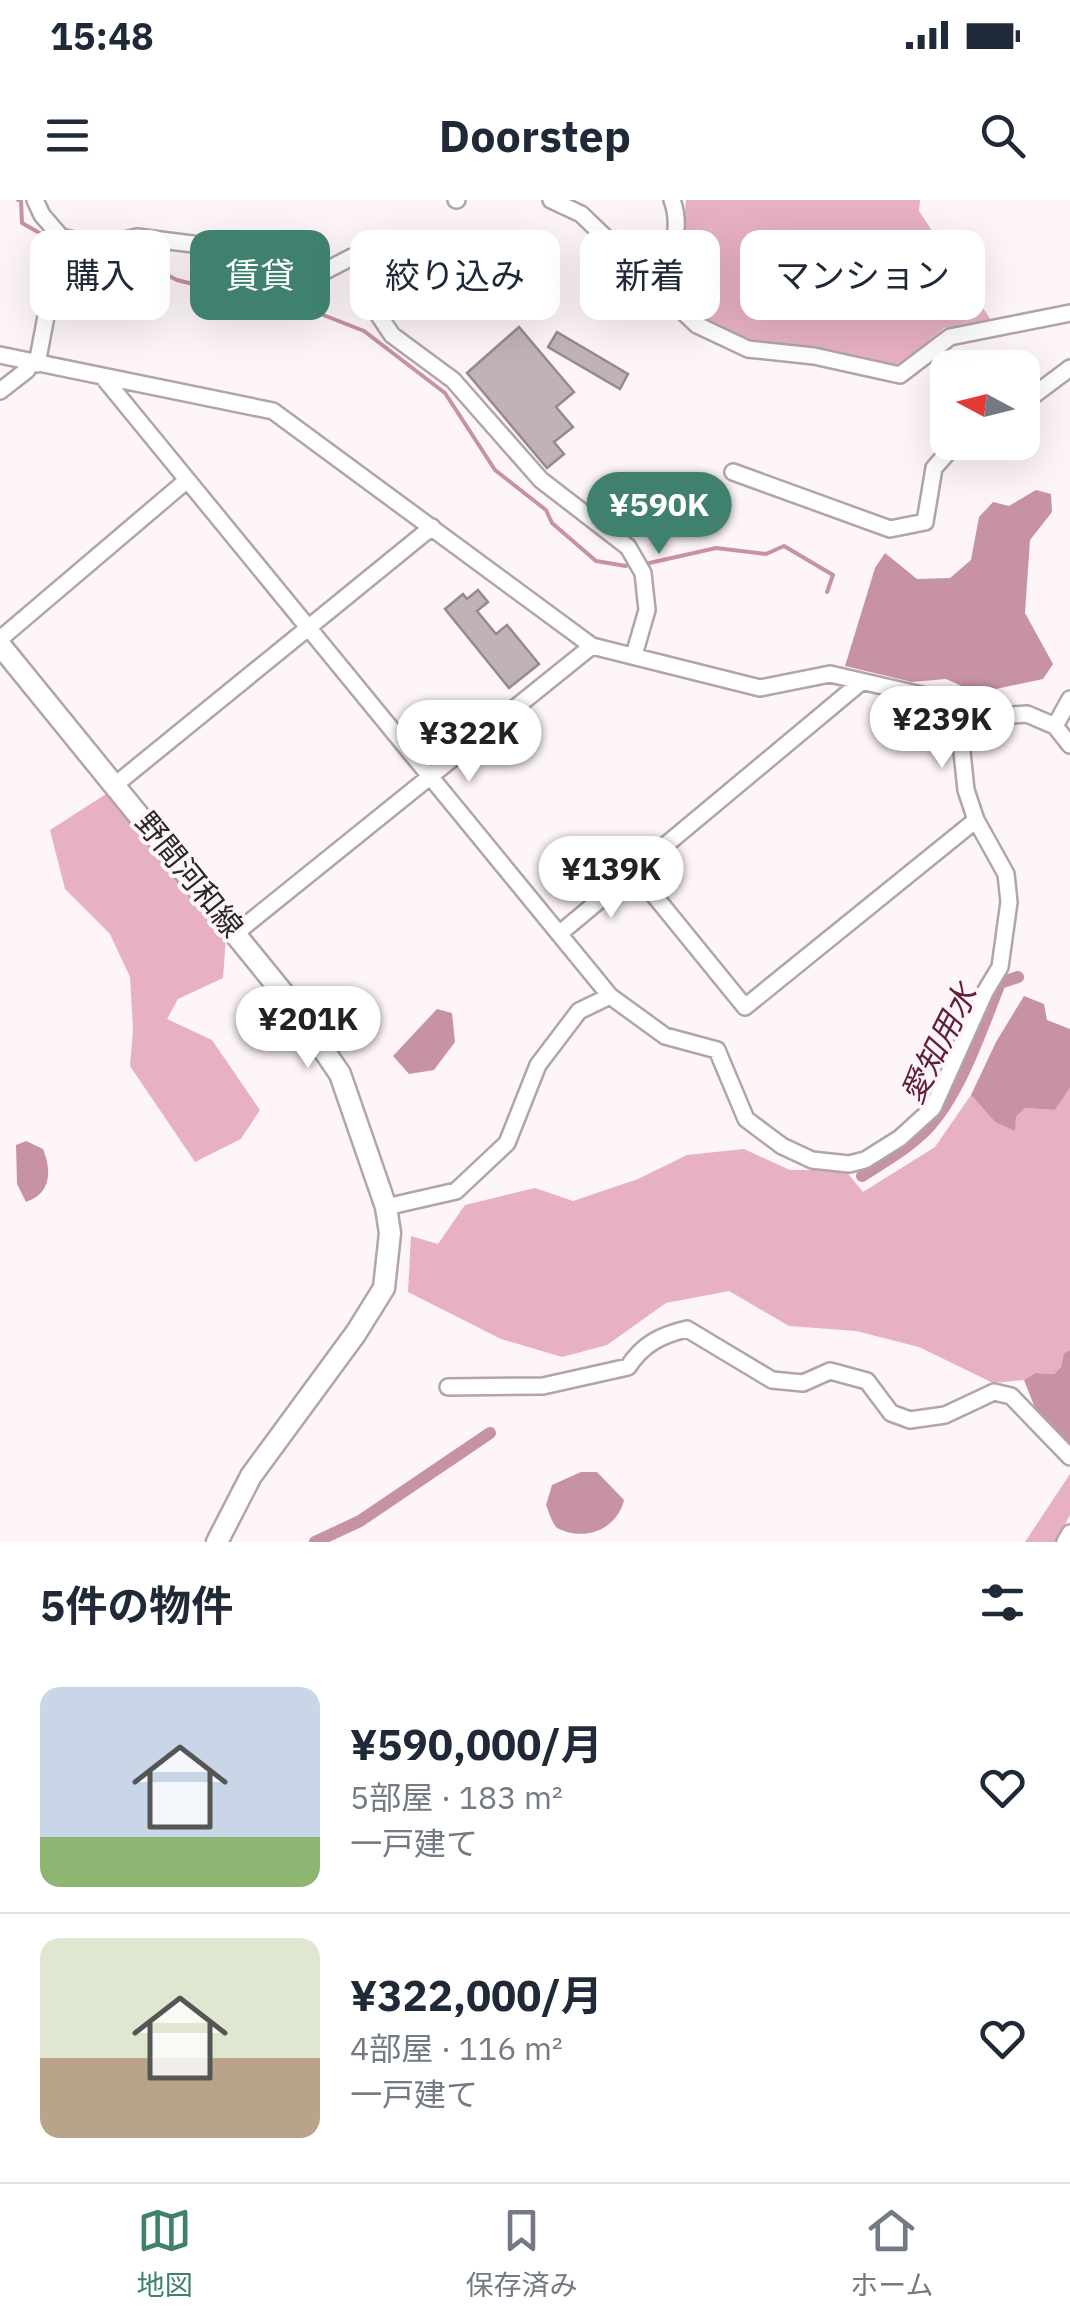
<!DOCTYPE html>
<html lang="ja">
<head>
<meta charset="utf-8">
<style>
	body { margin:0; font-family:"IBM Plex Sans","Noto Sans JP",sans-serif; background:#f2f2f3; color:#1f2937; height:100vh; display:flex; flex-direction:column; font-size:38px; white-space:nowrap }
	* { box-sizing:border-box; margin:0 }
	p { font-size:32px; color:#747a83 }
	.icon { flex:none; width:55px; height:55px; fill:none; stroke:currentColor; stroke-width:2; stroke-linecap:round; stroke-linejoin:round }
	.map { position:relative; height:1342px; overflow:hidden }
	.sheet { display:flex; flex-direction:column; background:#fff; flex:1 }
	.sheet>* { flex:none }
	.banner { position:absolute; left:30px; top:30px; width:1010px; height:90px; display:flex; gap:20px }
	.needle { width:65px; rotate:277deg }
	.controls { position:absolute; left:930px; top:150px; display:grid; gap:20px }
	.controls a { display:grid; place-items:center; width:110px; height:110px; border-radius:20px; background:#fff; box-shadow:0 10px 40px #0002; font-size:50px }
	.price { position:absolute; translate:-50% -85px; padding:0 22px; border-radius:35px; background:#fff; color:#222; font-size:32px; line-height:65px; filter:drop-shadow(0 2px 5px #0008) }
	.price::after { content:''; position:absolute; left:50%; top:60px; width:30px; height:22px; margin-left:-15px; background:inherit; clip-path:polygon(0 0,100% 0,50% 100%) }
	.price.current { background:#3f806f; color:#fff }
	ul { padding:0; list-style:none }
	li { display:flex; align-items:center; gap:30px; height:250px; padding:0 40px }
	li+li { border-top:2px solid #e0e1e3 }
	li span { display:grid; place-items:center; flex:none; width:280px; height:200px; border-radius:20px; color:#555 }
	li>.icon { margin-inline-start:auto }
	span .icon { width:120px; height:120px; fill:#fffc; stroke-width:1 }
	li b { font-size:42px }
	h2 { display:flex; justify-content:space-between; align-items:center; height:120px; padding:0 40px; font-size:42px }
	.tag { padding:0 35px; border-radius:20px; background:#fff; box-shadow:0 10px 40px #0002; font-size:35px; line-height:90px }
	.tag.current { background:#3f806f; color:#fff }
	.status { display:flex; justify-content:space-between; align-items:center; height:70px; padding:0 50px; background:#fff; direction:ltr }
	.status svg { height:28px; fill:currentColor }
	header { display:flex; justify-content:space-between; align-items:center; height:130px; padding:0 40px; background:#fff; font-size:45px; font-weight:700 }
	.tab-bar { display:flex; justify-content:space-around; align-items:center; height:140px; border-top:2px solid #e0e1e3; background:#fff; font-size:28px; color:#747a83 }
	.tab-bar a { display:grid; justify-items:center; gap:5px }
	.tab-bar .current { color:#3f806f }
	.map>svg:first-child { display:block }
</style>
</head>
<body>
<div class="status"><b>15:48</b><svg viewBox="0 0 49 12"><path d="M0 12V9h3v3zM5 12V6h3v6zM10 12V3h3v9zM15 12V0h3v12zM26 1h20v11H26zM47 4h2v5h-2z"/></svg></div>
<header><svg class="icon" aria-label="menu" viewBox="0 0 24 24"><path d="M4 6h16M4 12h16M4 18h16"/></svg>Doorstep<svg class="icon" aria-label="search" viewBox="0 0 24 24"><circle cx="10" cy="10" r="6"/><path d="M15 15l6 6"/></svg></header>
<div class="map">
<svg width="1070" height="1342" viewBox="0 0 1070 1342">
	<rect width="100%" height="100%" fill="#fef5f8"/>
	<!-- forest -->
	<path fill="#e8b0c5" d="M686,0H920L919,11L991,120L944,128L898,166L815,147L750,141L699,118L668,84L681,57Z
		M106,594L226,737L223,778L178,799L167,819L212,840L260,910L241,939L195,962L130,866L133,829L130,777L110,734L65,689L50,630Z
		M1070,888V1150L1064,1153L1061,1167L1054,1174L1035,1173L1024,1180L993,1183L919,1147L856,1131L789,1126L729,1091L666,1103L607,1145L562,1157L501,1139L408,1092L411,1036L438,1044L465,1005L535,988L573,1001L638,979L687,955L744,949L790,970H845L863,992L935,947L971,895L995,922L1014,930L1016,917L1025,908L1055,910Z
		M1070,1274V1315L1056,1342H1025Z"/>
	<!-- water -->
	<path fill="#c791a6" d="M1036,290L1051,294L1052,312L1030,340L1025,413L1053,464L1043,479L977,493L946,479L912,482L845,466L875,368L885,353L917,379L950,378L971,360L979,317L993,302L1009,306Z
		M1024,796L1044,804L1047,820L1070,829V888L1055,910L1025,908L1016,917L1015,931L995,922L971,895L996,842Z
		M437,809L452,813L455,842L434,870L409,874L393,856Z
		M26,941L43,949C52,971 51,994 26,1002L17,984L16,945Z
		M1070,1150V1245L1037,1213L1024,1180L1035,1173L1054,1174L1061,1167L1064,1153Z
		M581,1272H597L624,1300C617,1330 584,1342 557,1328C552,1323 549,1312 546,1305L552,1285Z"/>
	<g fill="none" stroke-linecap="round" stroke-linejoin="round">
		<!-- stream -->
		<path stroke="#c791a6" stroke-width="4" d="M18,0H21L22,23L50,39
			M70,54L124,53L177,80L209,88L255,73L280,81L303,107L364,131L445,193L495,270L546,310L552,323L596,361L626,366
			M645,364L716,348L766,354L784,346L833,375L827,392"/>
		<!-- canal -->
		<path stroke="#c791a6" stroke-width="12" d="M862,976C885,961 907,949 926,930C960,895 982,828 1000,783L1018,777
			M315,1342L360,1321L490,1233"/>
	</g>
	<!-- building -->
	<path fill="#c0b2b7" stroke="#978a8e" stroke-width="2.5" d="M519,127L574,192L556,207L573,227L554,242L564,254L547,268L467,173Z
		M557,132L628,174L620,189L548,147Z
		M478,390L488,402L477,411L496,434L507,425L539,464L509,488L445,409L463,394L467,399Z"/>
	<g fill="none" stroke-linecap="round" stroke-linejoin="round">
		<defs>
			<path id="minor" d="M35,0L42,15L61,37L100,46L137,37L272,54L297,72L319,74L352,57L380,66L384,85L378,114L392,135L453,180L541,280L628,347L643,373L647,410L634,455
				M456,0H457
				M551,0L581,14L697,125L748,149L814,156L900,175L950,137L1070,113
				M657,85C671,58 683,30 672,0
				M0,155L273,211L592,446L760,488L830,474L926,496L956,506L969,518
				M37,164L61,37
				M103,177L610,796L665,836L717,850L746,919L782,946L812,960L849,964L865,960L900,938L933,908L985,792L1000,767L1009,702L1006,674L976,620L966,590L962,552L969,518
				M0,191L27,170L31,162
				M1022,204L1070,168
				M733,272L890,329L925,322L934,268L957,242
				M0,439L186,281
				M969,518L1027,514L1055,526L1070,545
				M1055,526L1070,499
				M115,585L432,327
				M636,673L745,807L976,620
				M236,733L592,446
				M559,734L860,483
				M386,1007L456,991L507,943L538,865L579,811L610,796
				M448,1187L543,1186L628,1167C643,1144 661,1135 687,1129L772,1180L803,1183L830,1171L867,1181L891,1213L910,1220L945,1215L994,1192L1011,1196L1070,1257
				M1065,1342L1070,1333"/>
			<path id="major" d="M0,445L292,804L340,874L386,1007L390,1033L384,1088L356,1133L251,1276L217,1342"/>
		</defs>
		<!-- minor casing -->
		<use href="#minor" stroke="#b2a4a9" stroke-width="20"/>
		<!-- major casing -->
		<use href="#major" stroke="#b2a4a9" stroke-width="25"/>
		<!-- minor -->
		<use href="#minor" stroke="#fff" stroke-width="15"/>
		<!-- major -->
		<use href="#major" stroke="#fff" stroke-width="20"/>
	</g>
	<g text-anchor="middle" stroke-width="8" stroke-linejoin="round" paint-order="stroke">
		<!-- street labels -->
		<g font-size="30" fill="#2c2729" stroke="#fef5f8">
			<text transform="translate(189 675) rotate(51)" y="10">野間河和線</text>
		</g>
		<!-- water labels -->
		<g font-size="32" font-style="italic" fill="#62203f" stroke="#fef5f8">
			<text transform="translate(939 844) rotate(-63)" y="11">愛知用水</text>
		</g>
	</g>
</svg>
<div class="controls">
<a><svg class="needle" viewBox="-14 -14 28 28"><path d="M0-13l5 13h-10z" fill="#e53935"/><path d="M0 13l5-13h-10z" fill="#747a83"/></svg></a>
</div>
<b class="price current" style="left:659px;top:357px">¥590K</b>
<b class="price" style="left:942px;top:571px">¥239K</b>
<b class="price" style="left:469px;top:585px">¥322K</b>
<b class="price" style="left:611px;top:721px">¥139K</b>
<b class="price" style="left:308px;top:871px">¥201K</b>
<div class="banner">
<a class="tag">購入</a>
<a class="tag current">賃貸</a>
<a class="tag">絞り込み</a>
<a class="tag">新着</a>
<a class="tag">マンション</a>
</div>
</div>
<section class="sheet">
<h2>5件の物件<svg class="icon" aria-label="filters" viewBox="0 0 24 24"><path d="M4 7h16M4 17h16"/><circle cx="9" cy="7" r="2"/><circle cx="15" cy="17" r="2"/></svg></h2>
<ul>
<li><span style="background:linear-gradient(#c9d6e8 75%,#8fb573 0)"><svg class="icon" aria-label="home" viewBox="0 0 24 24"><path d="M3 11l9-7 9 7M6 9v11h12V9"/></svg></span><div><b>¥590,000/月</b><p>5部屋 · 183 m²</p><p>一戸建て</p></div><svg class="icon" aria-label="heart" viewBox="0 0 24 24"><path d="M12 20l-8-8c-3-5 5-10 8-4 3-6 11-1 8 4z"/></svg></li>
<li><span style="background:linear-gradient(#dfe7d0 60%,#b9a48a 0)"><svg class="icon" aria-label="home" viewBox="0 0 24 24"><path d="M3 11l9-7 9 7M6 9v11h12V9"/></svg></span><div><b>¥322,000/月</b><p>4部屋 · 116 m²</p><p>一戸建て</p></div><svg class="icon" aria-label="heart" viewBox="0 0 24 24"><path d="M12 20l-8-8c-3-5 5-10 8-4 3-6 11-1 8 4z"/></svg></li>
</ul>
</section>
<nav class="tab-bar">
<a class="current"><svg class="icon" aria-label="map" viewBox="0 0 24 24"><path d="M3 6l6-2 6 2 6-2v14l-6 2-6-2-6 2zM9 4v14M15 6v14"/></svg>地図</a>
<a><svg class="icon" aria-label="saved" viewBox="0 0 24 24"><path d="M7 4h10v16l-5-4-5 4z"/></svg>保存済み</a>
<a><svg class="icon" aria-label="home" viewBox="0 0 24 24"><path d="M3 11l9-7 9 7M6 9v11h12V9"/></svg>ホーム</a>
</nav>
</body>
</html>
